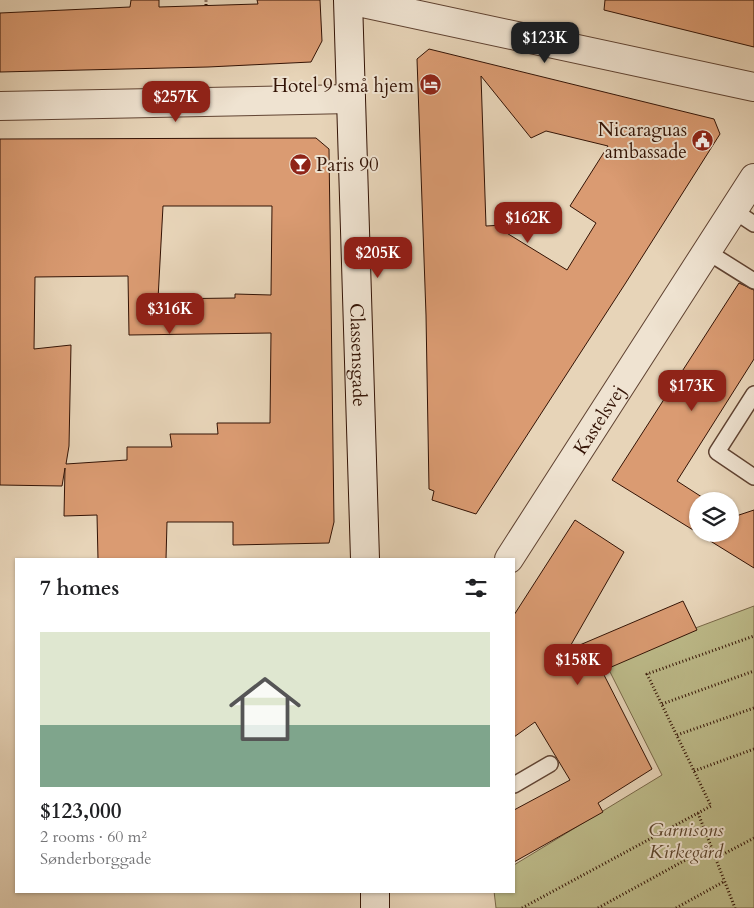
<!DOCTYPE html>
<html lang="en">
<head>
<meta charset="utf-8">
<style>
	body { margin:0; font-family:Cardo,serif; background:#f6f6f6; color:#202124; height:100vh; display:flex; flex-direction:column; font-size:19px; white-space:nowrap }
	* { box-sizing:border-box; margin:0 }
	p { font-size:16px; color:#757577 }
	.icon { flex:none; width:28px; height:28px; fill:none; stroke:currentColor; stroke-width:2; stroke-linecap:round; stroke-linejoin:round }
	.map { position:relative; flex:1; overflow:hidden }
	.panel { position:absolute; left:15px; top:558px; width:500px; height:335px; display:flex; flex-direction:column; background:#fff; border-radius:0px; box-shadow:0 1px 4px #0004 }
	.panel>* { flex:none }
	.controls { position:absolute; left:689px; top:492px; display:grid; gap:10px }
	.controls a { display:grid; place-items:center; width:50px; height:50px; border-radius:50%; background:#fff; box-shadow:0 1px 4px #0004; font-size:25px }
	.price { position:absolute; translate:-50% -42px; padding:0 11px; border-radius:10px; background:#8f2418; color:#fff; font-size:16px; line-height:32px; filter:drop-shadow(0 1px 2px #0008) }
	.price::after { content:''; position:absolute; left:50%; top:30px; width:15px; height:11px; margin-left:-8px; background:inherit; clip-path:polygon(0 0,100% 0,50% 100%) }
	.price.current { background:#222; color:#fff }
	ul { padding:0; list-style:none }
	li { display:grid; align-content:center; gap:10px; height:265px; padding:0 25px }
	li span { display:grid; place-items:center; height:155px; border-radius:0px; color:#555 }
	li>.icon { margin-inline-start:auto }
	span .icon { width:90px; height:90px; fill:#fffc; stroke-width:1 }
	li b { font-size:21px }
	h2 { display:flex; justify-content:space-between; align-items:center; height:60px; padding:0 25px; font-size:21px }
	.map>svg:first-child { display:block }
</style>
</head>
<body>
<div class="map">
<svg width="754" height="908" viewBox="0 0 754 908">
	<rect width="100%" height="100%" fill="#e7d4b8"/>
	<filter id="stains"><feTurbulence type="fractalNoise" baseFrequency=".004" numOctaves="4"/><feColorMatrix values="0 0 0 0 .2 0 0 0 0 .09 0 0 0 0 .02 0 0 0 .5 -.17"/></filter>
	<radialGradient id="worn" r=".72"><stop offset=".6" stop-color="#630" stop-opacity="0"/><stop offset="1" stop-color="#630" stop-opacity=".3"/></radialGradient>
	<!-- green -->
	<path fill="#bdbb8a" stroke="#786748" d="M754,606V908H496L494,891H514V865L662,775L605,662Z"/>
	<!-- building -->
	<path fill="#da9b72" stroke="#331305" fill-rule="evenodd" d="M131,0H159V7L258,4L257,0H320L322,41L311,62L208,67L0,72V13L130,7Z
		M605,0H754V47L604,10Z
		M429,49L714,119L720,134L625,284L476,514L432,500L434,491L429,489L426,315L417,59ZM481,76L531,138L546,131L608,146L570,206L596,223L567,270L505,232L504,225L486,226Z
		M316,138L329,149L334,522L329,543L233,545V522H167L166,559H98L97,515L64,516L65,468L62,486L0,485V139ZM163,206H272L271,295L235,294V298L158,299ZM128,276L129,335L271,333L270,423H217L218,434H170L172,447H127V460L66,464L69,446L71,345L34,349L35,277Z
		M739,283L754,290V359L677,481L708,501H698V533L612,480Z
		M754,510V568L699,534H730V515L733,517Z
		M575,520L624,552L568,650L683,601L697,630L602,671L652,769L598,803L603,812L514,862V810L570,780L535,722L514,737V615Z"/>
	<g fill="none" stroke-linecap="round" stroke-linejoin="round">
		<defs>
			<path id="lane" d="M733,210L754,224
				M706,251L754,281
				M754,394L717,452L754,477
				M514,785L550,764"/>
			<g id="street">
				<path d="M349,0L754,87"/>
				<path d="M0,106L351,99"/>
				<path id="s1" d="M509,559L754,178"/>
			</g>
			<g id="secondary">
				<path id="s2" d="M348,0L365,559"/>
				<path d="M375,891V908"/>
			</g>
		</defs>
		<!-- lane casing -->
		<use href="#lane" stroke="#604332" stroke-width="18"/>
		<!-- street casing -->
		<use href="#street" stroke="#604332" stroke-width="30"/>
		<!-- secondary casing -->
		<use href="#secondary" stroke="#331305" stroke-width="30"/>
		<!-- path -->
		<path stroke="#331305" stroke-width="3" stroke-dasharray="1 2.5" stroke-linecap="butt" d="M206,5V0
			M662,704L754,671
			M677,735L754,708
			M694,771L754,749
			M698,813L735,908
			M716,858L754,838
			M522,908L711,806L647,674L754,636
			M598,908L711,846
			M676,908L725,881"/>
		<!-- lane -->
		<use href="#lane" stroke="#efe3d1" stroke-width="15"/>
		<!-- street -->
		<use href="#street" stroke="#efe3d1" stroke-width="28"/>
		<!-- secondary -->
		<use href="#secondary" stroke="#efe3d1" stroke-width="28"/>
	</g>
	<!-- icons -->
	<defs>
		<symbol id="hotel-disc" viewBox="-11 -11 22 22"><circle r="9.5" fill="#8f2418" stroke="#efe3d1"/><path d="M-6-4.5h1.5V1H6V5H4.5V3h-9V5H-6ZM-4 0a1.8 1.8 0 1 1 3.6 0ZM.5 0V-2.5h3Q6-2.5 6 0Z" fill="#fff"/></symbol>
		<symbol id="civic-disc" viewBox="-11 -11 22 22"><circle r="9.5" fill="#8f2418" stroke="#efe3d1"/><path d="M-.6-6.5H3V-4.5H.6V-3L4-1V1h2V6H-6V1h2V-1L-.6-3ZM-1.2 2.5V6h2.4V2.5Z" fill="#fff"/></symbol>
		<symbol id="bar-disc" viewBox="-11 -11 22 22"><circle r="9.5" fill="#8f2418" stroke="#efe3d1"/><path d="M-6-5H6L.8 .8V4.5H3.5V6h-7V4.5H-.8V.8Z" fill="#fff"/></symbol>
	</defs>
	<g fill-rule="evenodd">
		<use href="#hotel-disc" x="418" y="72" width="25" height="25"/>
		<use href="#civic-disc" x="690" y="128" width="25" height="25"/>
		<use href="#bar-disc" x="288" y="152" width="25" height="25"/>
	</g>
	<g text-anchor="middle" stroke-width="4" stroke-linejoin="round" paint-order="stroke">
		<!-- poi labels -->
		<g font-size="19" fill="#331305" stroke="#efe3d1" text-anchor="end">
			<text x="414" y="92">Hotel 9 små hjem</text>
			<text x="687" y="136">Nicaraguas<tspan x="687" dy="22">ambassade</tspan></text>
			<text x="316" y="171" text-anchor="start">Paris 90</text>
		</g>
		<!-- street labels -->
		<g font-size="19" fill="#331305" stroke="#efe3d1">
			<text dy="7" stroke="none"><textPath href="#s2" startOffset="355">Classensgade</textPath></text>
			<text dy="7" stroke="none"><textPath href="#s1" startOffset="166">Kastelsvej</textPath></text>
		</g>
		<!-- park labels -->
		<g font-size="19" font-style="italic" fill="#5c452d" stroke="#efe3d1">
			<text x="686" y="836">Garnisons<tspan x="686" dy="22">Kirkegård</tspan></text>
		</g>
	</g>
	<rect width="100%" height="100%" filter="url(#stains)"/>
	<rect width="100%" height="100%" fill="url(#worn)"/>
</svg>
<div class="controls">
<a><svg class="icon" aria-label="layers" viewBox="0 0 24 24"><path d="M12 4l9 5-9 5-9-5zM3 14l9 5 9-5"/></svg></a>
</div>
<b class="price current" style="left:545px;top:64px">$123K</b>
<b class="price" style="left:176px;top:123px">$257K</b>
<b class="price" style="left:528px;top:244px">$162K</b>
<b class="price" style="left:378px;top:279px">$205K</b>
<b class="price" style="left:170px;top:335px">$316K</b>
<b class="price" style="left:692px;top:412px">$173K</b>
<b class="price" style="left:578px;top:686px">$158K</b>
<section class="panel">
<h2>7 homes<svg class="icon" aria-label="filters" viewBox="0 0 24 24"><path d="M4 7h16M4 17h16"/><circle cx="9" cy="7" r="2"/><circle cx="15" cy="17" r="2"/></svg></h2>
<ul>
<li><span style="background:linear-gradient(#dfe7d0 60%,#7fa58c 0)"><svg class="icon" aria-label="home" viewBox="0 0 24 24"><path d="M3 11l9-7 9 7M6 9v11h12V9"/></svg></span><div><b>$123,000</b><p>2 rooms · 60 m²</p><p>Sønderborggade</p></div></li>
</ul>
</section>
</div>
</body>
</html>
